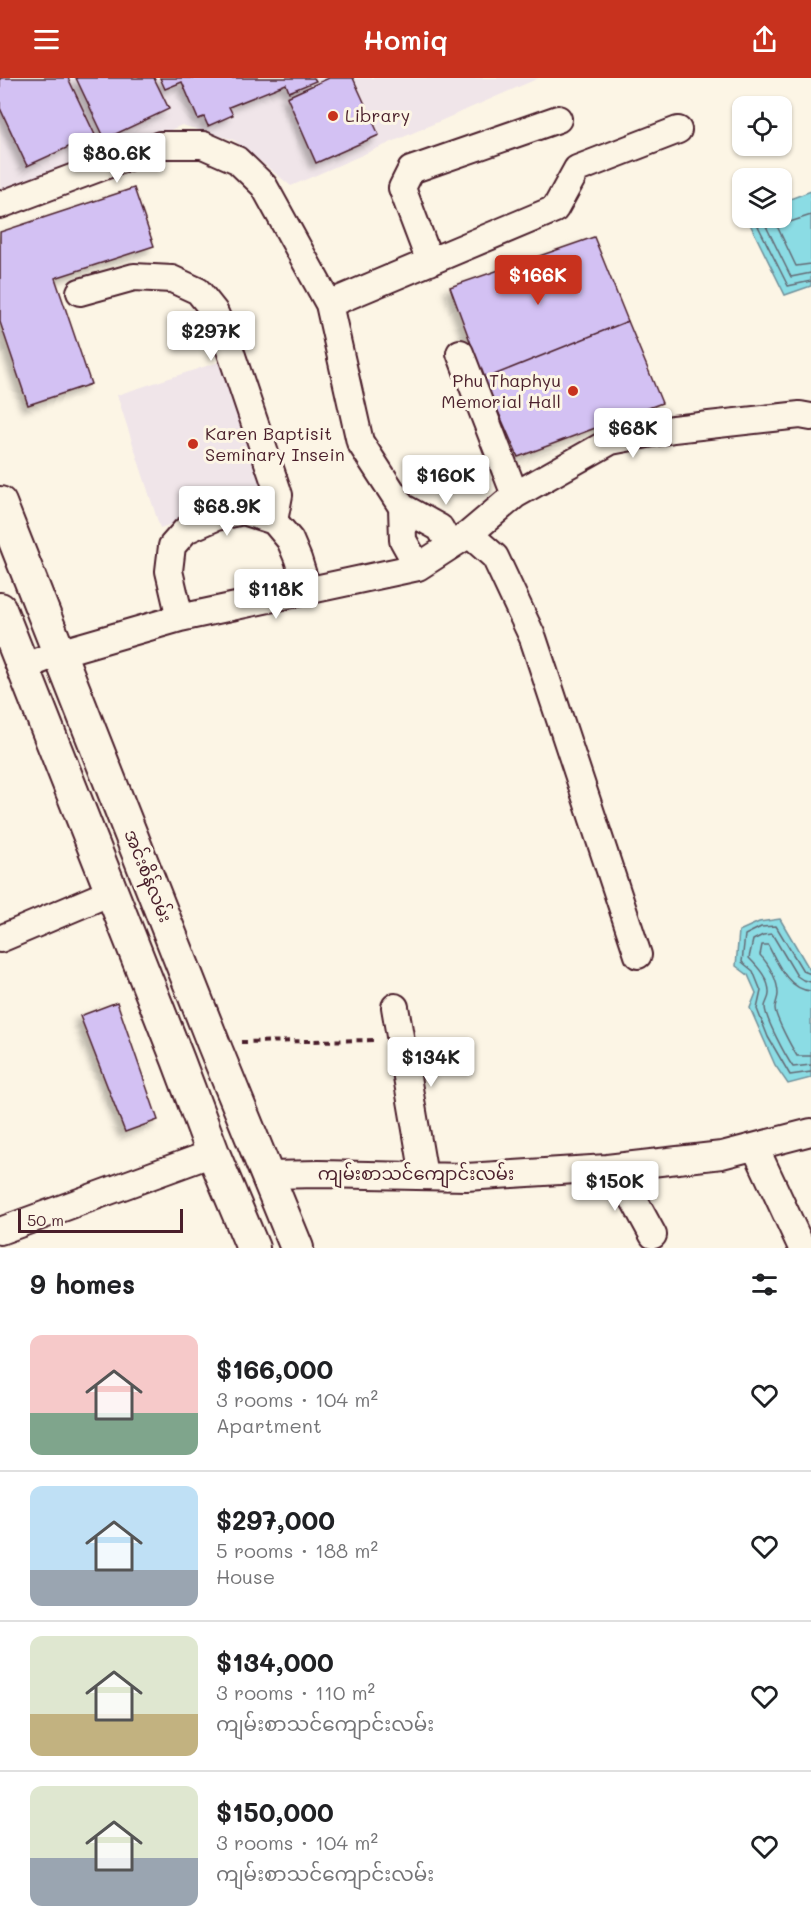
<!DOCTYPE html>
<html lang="en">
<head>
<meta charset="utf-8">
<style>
	body { margin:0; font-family:Mali,"Noto Sans Myanmar",sans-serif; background:#f2f2f2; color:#202124; height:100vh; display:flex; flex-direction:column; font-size:22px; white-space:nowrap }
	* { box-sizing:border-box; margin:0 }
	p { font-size:20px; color:#757577 }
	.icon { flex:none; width:33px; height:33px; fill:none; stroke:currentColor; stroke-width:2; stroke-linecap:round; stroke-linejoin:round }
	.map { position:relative; height:1170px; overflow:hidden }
	.side { display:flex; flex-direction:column; background:#fff; flex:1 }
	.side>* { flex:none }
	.buttons { position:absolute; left:732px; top:18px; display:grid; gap:12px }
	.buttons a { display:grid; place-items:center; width:60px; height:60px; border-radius:12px; background:#fff; box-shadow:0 2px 4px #0004; font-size:30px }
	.scale { position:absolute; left:18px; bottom:15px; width:165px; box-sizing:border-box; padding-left:6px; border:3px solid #4a1f2b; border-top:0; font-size:16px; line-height:21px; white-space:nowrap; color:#4a1f2b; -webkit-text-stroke:4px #fcf5e5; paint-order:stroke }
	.price { position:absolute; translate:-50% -51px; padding:0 14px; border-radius:6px; background:#fff; color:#222; font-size:20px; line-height:39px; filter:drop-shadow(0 2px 3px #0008) }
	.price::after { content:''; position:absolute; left:50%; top:36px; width:18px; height:14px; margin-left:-9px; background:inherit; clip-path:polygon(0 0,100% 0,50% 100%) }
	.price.selected { background:#c8321e; color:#fff }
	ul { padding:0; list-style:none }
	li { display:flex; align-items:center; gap:18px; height:150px; padding:0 30px }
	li+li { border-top:2px solid #e0e0e0 }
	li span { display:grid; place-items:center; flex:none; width:168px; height:120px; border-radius:12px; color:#555 }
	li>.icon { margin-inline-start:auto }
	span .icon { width:72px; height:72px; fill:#fffc; stroke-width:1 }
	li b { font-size:26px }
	h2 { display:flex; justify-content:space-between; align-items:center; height:72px; padding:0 30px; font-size:26px }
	header { display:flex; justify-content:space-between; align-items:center; height:78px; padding:0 30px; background:#c8321e; color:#fff; font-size:27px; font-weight:600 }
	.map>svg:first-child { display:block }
</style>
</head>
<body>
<header><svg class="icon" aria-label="menu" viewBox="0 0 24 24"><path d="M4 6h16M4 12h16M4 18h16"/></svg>Homiq<svg class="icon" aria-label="share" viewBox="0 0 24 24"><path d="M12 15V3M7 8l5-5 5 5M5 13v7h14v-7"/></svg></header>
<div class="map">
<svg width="811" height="1170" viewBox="0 0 811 1170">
	<defs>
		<filter id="shadow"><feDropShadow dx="-5.5" dy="5.5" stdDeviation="3" flood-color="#0004"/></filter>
	</defs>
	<rect width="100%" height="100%" fill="#fcf5e5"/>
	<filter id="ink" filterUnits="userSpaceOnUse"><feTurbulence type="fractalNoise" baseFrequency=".0167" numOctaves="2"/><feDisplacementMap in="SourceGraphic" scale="12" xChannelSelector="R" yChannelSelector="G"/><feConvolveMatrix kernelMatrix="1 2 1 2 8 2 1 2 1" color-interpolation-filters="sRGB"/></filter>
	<g filter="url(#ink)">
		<!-- built -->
		<path fill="#f0e5e9" d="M0,0H539L291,108L234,62L182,47L0,125Z
			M225,282L272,414L160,450L117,317Z"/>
		<!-- water -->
		<path fill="#8bdce4" stroke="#71909a" stroke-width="1.5" d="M811,113V208L785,217L747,140H782V124Z
			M780,841L811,894V1000L788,1006L775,987L750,930L756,915L748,897L736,888L739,853L759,844Z"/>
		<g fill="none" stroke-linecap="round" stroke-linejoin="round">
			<!-- shore -->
			<path stroke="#646b75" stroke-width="1.5" d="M811,137L790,144L779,146L777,148L796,188L811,186
				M754,140L788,208L811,203
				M762,140L791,199L811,195
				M811,896L803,893L776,848L761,849L745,857L742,884L753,893L761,913L757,931L768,959L790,997L811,994
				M811,904L803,902L797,898L772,856L763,857L753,862L749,880C758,889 770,902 769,916C769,921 765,925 765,929C765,940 786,979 793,989L811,987
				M811,913C788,912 777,884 768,867H762L760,877C769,886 778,903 778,916C778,921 775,926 775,930C775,939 792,970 797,978H811"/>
		</g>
		<!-- building -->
		<path fill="#d3c1f3" stroke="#4a1f2b" stroke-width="1.5" filter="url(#shadow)" d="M0,0H68L95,57L27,88L0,30Z
			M76,0H154L169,31L105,61Z
			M160,0H314L316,3L289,14L286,6L229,29L233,37L208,48L204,39L198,41L182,4L165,11Z
			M329,0H353L379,57L316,85L287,19Z
			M134,110L154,168L55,200L91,306L28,327L0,244V154Z
			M594,159L628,243L484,301L450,209Z
			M628,243L662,325L518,379L484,301Z
			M117,924L158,1042L125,1054L80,938Z"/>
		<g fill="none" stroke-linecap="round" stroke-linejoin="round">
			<defs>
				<path id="minor" d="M0,127L160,67H203L237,82L264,108L329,226L360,364L402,429L440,450L450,468
					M430,184L402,110L411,92L558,41
					M80,214L134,199L172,201L198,213L214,233L226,260L279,417L274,443
					M329,226L555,131L577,91L678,52
					M460,275L515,417
					M402,429L403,462L418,489
					M469,456L495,479L533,560L638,877
					M180,540L169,493L172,468L186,452L216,439L243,433L274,443L290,462L298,481L308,513
					M23,589L59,575L180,540L418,489L469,456L515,417L611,363L673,351L800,337L811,339
					M0,861L111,814
					M395,929L424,1098
					M755,1069L802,1170
					M616,1089L653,1157
					M268,1097L319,1096L466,1099L607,1090L722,1077L811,1054
					M0,1153L213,1075"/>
				<path id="major" d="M0,425L214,967L297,1170
					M0,531L178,982L213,1075L253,1170"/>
			</defs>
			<!-- minor casing -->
			<use href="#minor" stroke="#4a1f2b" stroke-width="30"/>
			<!-- major casing -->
			<use href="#major" stroke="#4a1f2b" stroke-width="36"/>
			<!-- path -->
			<path stroke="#4a1f2b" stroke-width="4" stroke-dasharray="6 4.5" stroke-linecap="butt" d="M241,964L377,962"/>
			<!-- minor -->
			<use href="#minor" stroke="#fcf5e5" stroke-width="26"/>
			<!-- major -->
			<use href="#major" stroke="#fcf5e5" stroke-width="32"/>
		</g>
	</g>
	<!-- markers -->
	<g fill="#c8321e" stroke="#fcf5e5" stroke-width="2">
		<circle cx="333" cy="38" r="6"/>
		<circle cx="573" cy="313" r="6"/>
		<circle cx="193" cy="366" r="6"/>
	</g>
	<g text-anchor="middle" stroke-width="6" stroke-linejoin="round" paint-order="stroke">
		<!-- poi labels -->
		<g font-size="18" fill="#4a1f2b" stroke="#fcf5e5" text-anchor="start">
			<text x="345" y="44">Library</text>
			<text x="561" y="309" text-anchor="end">Phu Thaphyu<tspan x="561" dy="21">Memorial Hall</tspan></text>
			<text x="205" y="362">Karen Baptisit<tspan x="205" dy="21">Seminary Insein</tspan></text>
		</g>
		<!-- street labels -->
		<g font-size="18" fill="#4a1f2b" stroke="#fcf5e5">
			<text transform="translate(148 798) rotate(68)" y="6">အင်းစိန်လမ်း</text>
			<text x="416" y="1102">ကျမ်းစာသင်ကျောင်းလမ်း</text>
		</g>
	</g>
</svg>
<div class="buttons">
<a><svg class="icon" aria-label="locate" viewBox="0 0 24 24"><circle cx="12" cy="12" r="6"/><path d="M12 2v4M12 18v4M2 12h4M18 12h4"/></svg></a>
<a><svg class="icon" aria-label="layers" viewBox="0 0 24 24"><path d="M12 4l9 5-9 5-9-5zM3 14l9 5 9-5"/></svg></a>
</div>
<div class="scale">50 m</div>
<b class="price" style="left:117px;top:106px">$80.6K</b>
<b class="price selected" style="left:538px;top:228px">$166K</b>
<b class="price" style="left:211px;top:284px">$297K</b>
<b class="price" style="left:633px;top:381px">$68K</b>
<b class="price" style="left:446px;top:428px">$160K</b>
<b class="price" style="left:227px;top:459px">$68.9K</b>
<b class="price" style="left:276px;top:542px">$118K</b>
<b class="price" style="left:431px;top:1010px">$134K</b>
<b class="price" style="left:615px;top:1134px">$150K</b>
</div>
<section class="side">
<h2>9 homes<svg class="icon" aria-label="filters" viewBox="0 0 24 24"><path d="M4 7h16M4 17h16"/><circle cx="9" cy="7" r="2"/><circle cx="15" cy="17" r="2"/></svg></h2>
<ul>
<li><span style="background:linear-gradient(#f6c9c9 65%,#7fa58c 0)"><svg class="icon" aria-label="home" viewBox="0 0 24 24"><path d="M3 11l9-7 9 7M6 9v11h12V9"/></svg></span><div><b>$166,000</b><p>3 rooms · 104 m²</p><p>Apartment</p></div><svg class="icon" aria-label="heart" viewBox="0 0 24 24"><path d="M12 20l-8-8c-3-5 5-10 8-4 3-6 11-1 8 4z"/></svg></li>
<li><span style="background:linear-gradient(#bfe0f5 70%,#9aa5b1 0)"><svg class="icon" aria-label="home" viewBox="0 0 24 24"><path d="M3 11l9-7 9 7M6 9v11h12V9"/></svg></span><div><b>$297,000</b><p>5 rooms · 188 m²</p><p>House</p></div><svg class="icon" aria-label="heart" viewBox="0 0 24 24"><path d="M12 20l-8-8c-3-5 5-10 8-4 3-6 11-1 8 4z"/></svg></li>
<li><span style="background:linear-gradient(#dfe7d0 65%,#c2b280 0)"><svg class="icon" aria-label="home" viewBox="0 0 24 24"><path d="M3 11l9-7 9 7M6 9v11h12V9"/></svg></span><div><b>$134,000</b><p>3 rooms · 110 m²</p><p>ကျမ်းစာသင်ကျောင်းလမ်း</p></div><svg class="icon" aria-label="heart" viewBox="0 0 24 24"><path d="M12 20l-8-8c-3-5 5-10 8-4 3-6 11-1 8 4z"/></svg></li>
<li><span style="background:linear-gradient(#dfe7d0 60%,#9aa5b1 0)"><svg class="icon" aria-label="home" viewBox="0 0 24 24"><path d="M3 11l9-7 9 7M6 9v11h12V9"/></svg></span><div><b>$150,000</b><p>3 rooms · 104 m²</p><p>ကျမ်းစာသင်ကျောင်းလမ်း</p></div><svg class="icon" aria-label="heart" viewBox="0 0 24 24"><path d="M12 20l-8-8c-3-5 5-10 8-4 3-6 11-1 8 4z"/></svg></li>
</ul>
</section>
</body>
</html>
